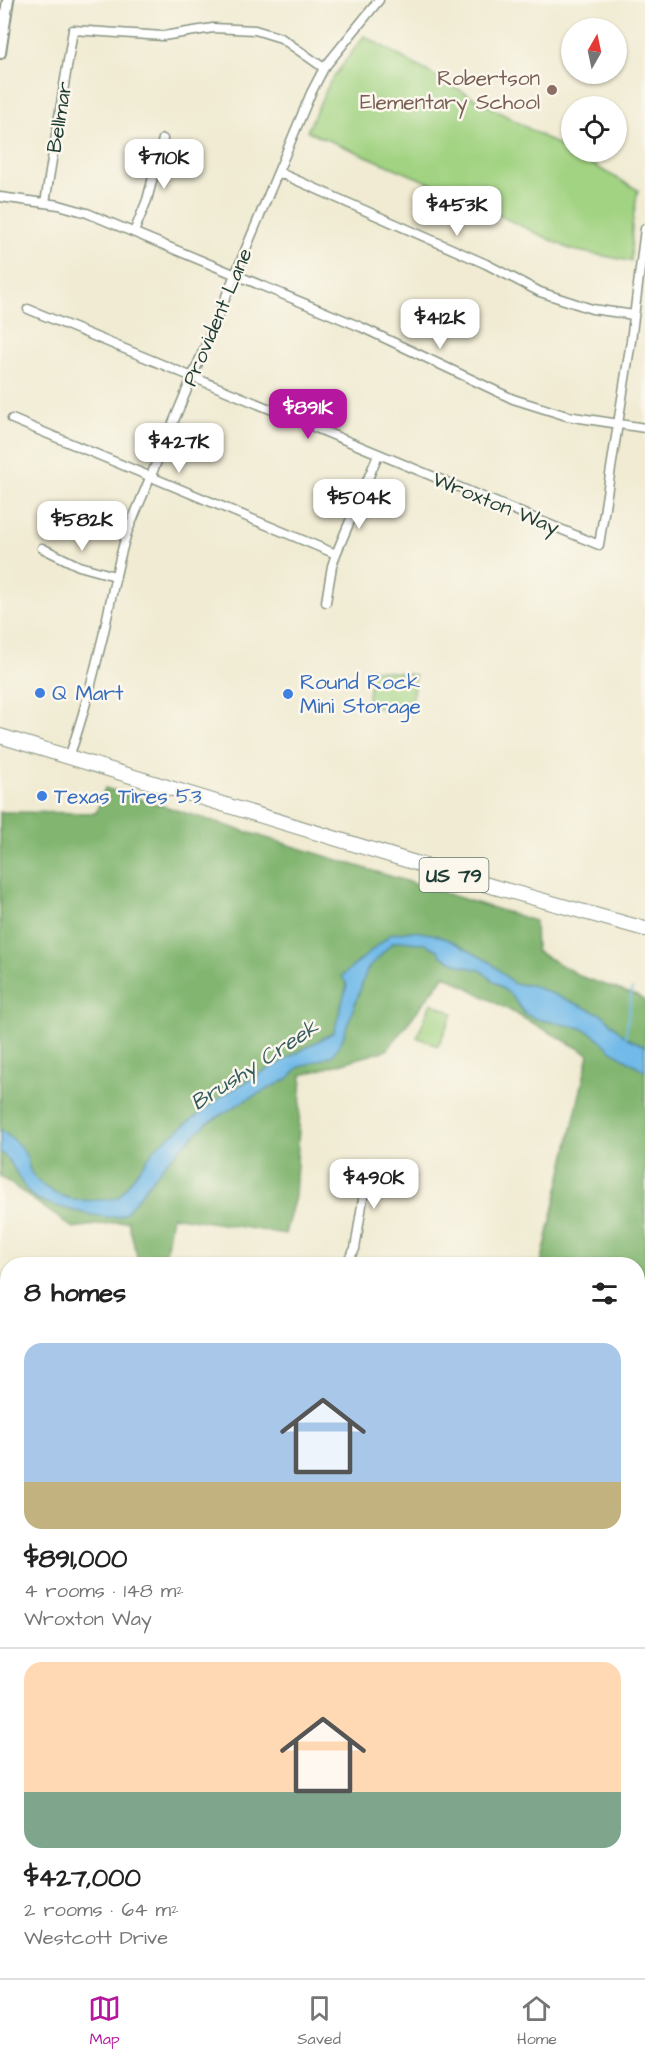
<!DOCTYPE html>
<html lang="en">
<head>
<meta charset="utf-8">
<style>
	body { margin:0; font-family:"Architects Daughter",sans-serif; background:#f2f2f2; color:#222; height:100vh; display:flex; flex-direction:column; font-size:22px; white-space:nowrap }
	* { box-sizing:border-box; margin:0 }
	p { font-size:20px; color:#767676 }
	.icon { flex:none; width:33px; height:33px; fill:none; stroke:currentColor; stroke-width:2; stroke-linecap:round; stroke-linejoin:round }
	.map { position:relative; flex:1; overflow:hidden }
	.drawer { position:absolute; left:0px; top:1257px; width:645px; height:722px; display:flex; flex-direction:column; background:#fff; border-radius:24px 24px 0 0; box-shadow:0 2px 4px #0004 }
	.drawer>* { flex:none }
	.needle { width:39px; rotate:9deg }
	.tools { position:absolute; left:561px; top:18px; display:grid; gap:12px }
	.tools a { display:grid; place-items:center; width:66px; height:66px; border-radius:50%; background:#fff; box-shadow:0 2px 4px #0004; font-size:30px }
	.price { position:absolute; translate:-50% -51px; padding:0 14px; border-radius:12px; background:#fff; color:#222; font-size:20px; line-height:39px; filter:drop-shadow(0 2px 3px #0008) }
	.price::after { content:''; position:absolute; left:50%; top:36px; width:18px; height:14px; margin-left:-9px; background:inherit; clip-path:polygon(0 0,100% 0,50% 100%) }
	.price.selected { background:#b5179e; color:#fff }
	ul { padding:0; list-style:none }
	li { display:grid; align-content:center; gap:12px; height:318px; padding:0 24px }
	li+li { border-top:2px solid #e0e0e0 }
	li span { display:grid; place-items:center; height:186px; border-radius:18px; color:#555 }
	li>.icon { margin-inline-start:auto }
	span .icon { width:108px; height:108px; fill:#fffc; stroke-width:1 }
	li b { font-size:26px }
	h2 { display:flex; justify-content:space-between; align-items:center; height:72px; padding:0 24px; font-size:26px }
	.menu { display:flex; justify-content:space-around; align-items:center; height:84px; border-top:2px solid #e0e0e0; background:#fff; font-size:16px; color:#767676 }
	.menu a { display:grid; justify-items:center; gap:3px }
	.menu .selected { color:#b5179e }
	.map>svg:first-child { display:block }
</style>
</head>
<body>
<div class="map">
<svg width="645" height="1978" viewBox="0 0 645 1978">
	<rect width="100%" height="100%" fill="#fbf7ec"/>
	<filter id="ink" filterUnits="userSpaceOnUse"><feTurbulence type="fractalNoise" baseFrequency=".0167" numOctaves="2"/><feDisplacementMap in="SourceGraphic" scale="12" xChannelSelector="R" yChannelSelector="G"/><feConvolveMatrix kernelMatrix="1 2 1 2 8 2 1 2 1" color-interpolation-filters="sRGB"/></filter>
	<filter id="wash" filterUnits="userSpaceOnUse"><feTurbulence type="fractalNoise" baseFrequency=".008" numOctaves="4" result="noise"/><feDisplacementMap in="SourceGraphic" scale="24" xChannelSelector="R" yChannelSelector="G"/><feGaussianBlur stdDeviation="1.35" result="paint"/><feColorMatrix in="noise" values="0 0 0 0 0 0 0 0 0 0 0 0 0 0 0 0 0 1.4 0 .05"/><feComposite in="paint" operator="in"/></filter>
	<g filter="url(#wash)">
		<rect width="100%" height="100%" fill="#f0ebd2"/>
		<!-- green -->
		<path fill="#a2d382" stroke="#60885b" stroke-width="1.5" d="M364,36L638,190L632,225L631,261L572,250L437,186L307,131L330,82Z
			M371,669L415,675L411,714L367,706Z
			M431,1003L453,1013L438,1046L417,1037Z
			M7,1745V1857L0,1860V1746Z
			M267,1971H330L324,1978H266Z"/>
		<!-- forest -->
		<path fill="#81b570" stroke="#507952" stroke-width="1.5" d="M105,788L535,921L536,951L582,977L637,996L645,1001V1292L638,1291V1264H541L589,1054L445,975L387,1050L302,1075L295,1196L285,1234L172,1216L164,1264H139L128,1221L73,1228L0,1176V812L96,813Z
			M645,1788V1859L638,1865V1796Z
			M7,1857L8,1971H154L123,1978H0V1860Z
			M357,1971H498L493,1978H349Z"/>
		<!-- water -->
		<path fill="#71bae9" stroke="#487c8e" stroke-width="1.5" d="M413,931L432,934L449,940L490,962L514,984L531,985L603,1015L625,1037L645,1046V1071L612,1051L596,1036L582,1028L537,1019L525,1014L511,995L480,970L462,966L441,956L438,950L425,944L401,941L392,943L367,970L342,1040L333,1055L298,1068L288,1079L244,1101L206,1124L165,1163L125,1214C122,1215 120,1217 116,1217C102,1219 39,1204 30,1194C18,1182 15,1162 0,1152V1129C7,1136 20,1143 24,1152C28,1158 28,1168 32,1174C55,1203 85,1203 118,1198L156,1147L228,1092L334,1032L347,985L342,976L391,934Z
			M154,1971H195L194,1974L185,1978H123Z"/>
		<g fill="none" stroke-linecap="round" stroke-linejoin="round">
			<!-- stream -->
			<path stroke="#71bae9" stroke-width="2" d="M625,1040L632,989"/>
		</g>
	</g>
	<g filter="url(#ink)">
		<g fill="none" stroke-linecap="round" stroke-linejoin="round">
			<defs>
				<path id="minor" d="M278,172L486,264L540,292L592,309L634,315
					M0,197L59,205L87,213L361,327L513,399L567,416L645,428
					M45,203L73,30L163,36L213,28L255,30L281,38L324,68
					M134,232L147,200L163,139
					M28,309L599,545L631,341L645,229
					M12,419L336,554
					M42,548L79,566L115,576
					M326,602L332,566L336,554L378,455
					M69,757C83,718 93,677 103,636C111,602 116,567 127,533L311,93L324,68L379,0
					M345,1264L355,1249L368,1167
					M638,1378L645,1372
					M0,1535L8,1534
					M638,1881L645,1876
					M638,1931L645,1943
					M638,1954L645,1967
					M509,1978L515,1971"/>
				<path id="secondary" d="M0,53L8,0"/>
				<path id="trunk" d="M0,736L491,886L645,929"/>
			</defs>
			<!-- minor casing -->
			<use href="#minor" stroke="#889483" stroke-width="11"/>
			<!-- secondary casing -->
			<use href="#secondary" stroke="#889483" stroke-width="14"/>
			<!-- trunk casing -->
			<use href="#trunk" stroke="#889483" stroke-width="16"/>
			<!-- minor -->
			<use href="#minor" stroke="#fff" stroke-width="8"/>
			<!-- secondary -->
			<use href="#secondary" stroke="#fff" stroke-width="10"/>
			<!-- trunk -->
			<use href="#trunk" stroke="#fff" stroke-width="14"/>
			<defs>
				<path id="rail" d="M638,1621L645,1620
					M0,1722L8,1721"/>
			</defs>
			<!-- rail casing -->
			<use href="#rail" stroke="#1f3d34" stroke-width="4.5"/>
			<!-- rail -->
			<use href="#rail" stroke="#fbf7ec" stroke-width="2" stroke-dasharray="7" stroke-linecap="butt"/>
		</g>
	</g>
	<!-- markers -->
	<circle fill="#8d6e63" stroke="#fbf7ec" stroke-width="2" cx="552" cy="90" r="6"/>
	<g fill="#3f7fe0" stroke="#fbf7ec" stroke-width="2">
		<circle cx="40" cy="693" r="6"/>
		<circle cx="288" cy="694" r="6"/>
		<circle cx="42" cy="796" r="6"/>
	</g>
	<g text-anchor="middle" stroke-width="5" stroke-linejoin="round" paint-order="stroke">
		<!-- shield labels -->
		<rect fill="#fbf7ec" stroke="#61756b" stroke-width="1.5" x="419.5" y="858" width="69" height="34" rx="4.5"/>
		<g font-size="20" font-weight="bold" fill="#1f3d34">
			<text x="454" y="882">US 79</text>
		</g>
		<!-- education labels -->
		<g font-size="21" fill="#785e54" stroke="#fbf7ec" text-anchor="end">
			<text x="540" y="85">Robertson<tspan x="540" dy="24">Elementary School</tspan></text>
		</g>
		<!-- street labels -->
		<g font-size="21" fill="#1f3d34" stroke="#fbf7ec">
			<text transform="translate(59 117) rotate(-81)" y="7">Bellmar</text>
			<text transform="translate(217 317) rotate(-67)" y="7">Provident Lane</text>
			<text transform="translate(496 503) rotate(22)" y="7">Wroxton Way</text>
		</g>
		<!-- shop labels -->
		<g font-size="21" fill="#366cbe" stroke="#fbf7ec" text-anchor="start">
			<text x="300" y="689">Round Rock<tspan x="300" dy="24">Mini Storage</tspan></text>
			<text x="52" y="700">Q Mart</text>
			<text x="54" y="803">Texas Tires 53</text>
		</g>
		<!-- water labels -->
		<g font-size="22" font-style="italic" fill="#345c61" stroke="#fbf7ec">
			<text transform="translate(254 1064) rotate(-33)" y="8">Brushy Creek</text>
		</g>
	</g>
</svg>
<div class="tools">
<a><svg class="needle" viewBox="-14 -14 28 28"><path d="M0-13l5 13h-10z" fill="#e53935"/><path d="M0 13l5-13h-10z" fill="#767676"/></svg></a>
<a><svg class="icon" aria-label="locate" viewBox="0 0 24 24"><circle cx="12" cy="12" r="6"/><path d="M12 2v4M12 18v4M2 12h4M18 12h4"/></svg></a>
</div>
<b class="price" style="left:164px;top:190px">$710K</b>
<b class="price" style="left:457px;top:237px">$453K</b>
<b class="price" style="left:440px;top:350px">$412K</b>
<b class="price selected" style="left:308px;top:440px">$891K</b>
<b class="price" style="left:179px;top:474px">$427K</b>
<b class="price" style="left:359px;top:530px">$504K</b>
<b class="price" style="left:82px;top:552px">$582K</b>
<b class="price" style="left:374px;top:1210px">$490K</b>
<section class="drawer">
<h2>8 homes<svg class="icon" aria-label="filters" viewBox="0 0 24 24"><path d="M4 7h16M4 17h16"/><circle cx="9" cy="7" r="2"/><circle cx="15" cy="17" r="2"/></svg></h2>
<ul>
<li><span style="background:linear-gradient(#a9c7e8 75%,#c2b280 0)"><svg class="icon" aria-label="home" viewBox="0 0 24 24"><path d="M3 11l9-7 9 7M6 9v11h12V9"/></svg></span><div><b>$891,000</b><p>4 rooms · 148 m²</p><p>Wroxton Way</p></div></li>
<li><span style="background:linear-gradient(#ffd9b3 70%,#7fa58c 0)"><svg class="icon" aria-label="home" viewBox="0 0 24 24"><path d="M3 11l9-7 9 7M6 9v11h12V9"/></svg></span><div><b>$427,000</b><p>2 rooms · 64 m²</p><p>Westcott Drive</p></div></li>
</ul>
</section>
</div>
<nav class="menu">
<a class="selected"><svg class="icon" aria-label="map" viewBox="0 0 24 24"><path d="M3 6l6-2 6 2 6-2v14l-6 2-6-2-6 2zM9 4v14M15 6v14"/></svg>Map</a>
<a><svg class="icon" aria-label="saved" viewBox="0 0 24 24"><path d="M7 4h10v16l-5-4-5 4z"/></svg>Saved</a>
<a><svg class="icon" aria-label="home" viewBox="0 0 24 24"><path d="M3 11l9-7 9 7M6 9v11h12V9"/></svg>Home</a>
</nav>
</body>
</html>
